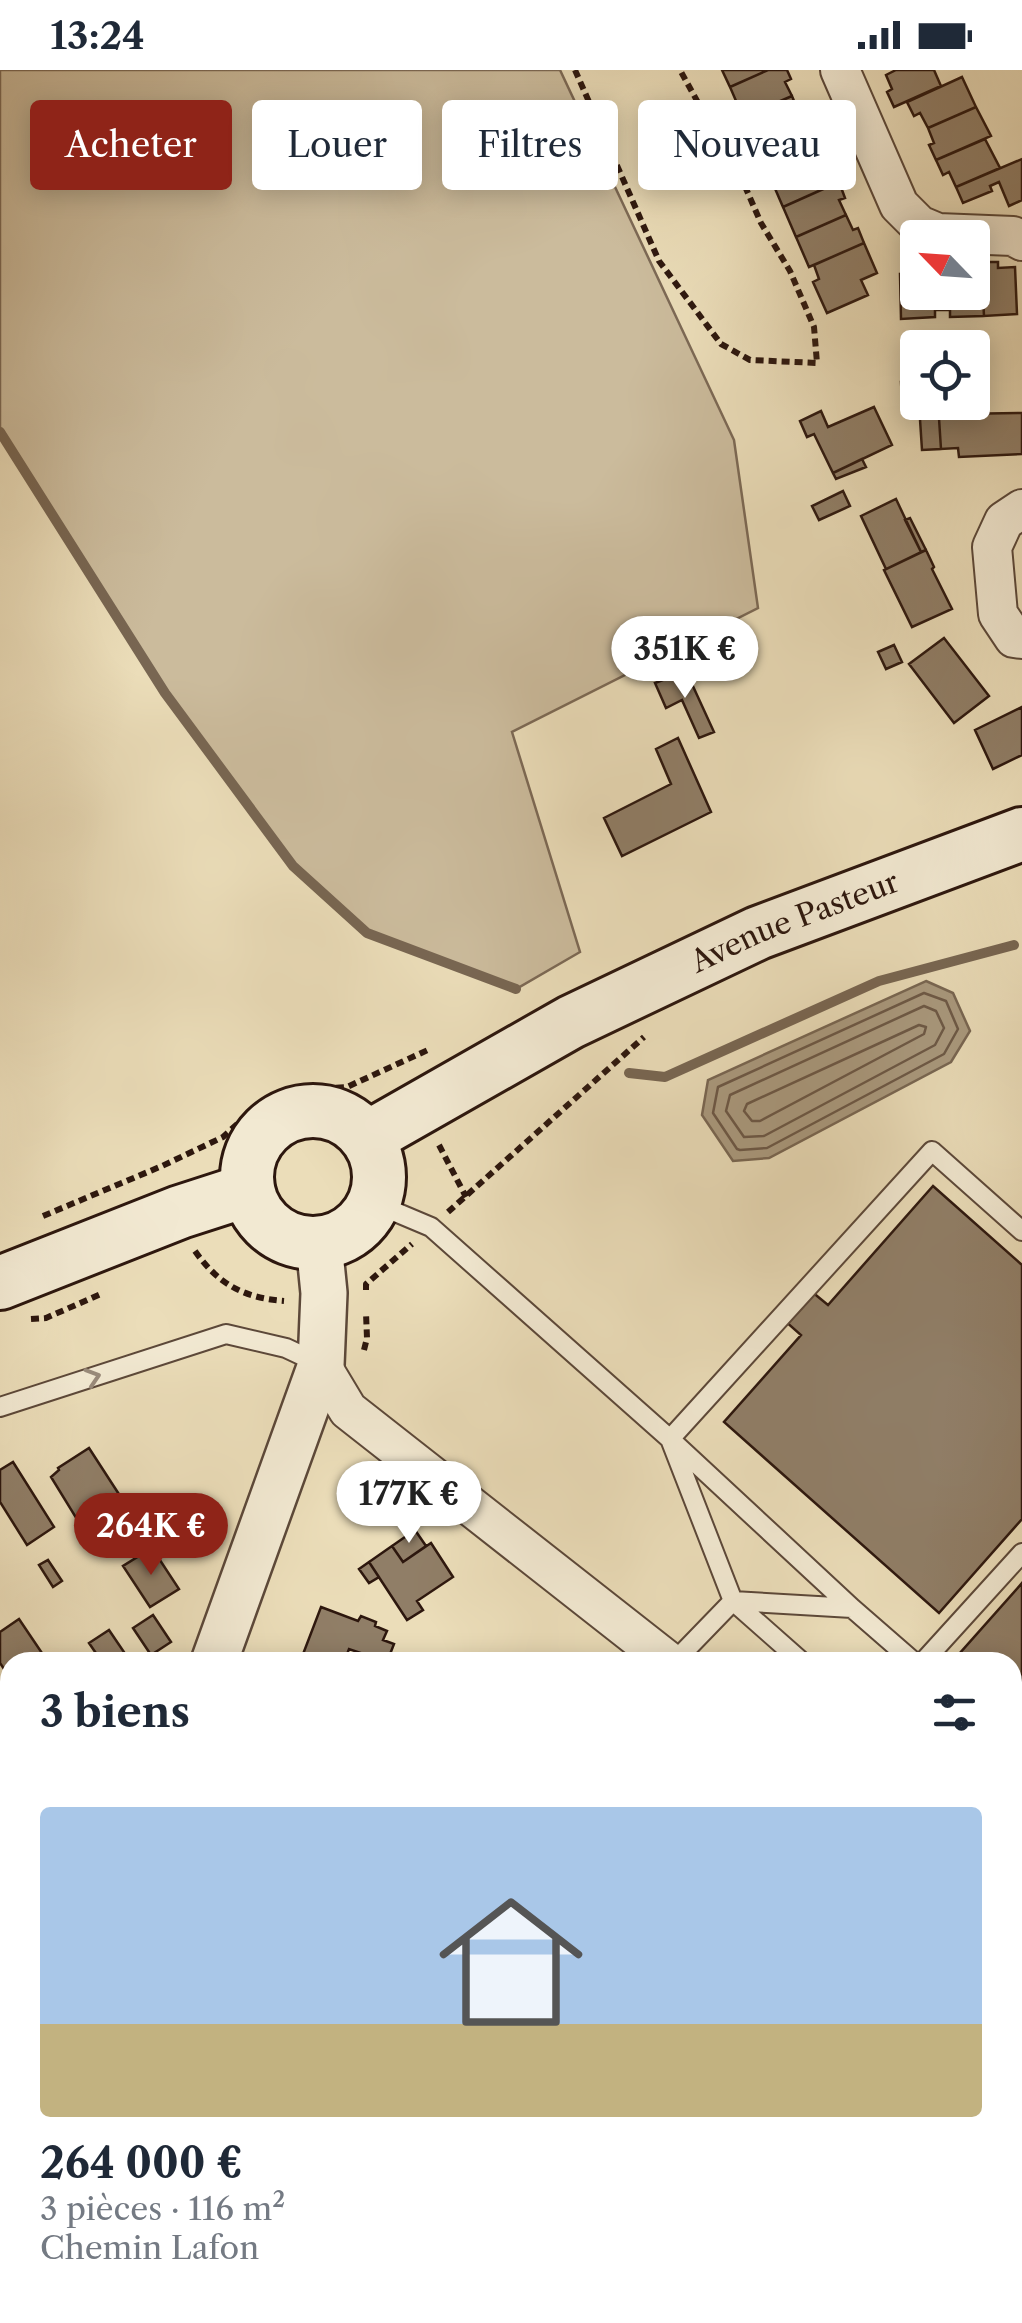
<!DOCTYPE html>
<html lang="fr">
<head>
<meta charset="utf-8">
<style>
	body { margin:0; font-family:"Libre Caslon Text",serif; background:#f6f6f7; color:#1f2937; height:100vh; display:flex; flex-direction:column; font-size:38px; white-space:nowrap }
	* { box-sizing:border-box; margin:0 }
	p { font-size:32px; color:#747a83 }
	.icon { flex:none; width:55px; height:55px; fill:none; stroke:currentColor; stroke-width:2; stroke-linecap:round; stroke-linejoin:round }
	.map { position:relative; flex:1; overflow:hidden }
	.sheet { position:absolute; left:0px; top:1582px; width:1022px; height:672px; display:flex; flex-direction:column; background:#fff; border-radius:30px 30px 0 0; box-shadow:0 5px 25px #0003 }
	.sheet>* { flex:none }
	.guide { position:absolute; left:30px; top:30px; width:962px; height:90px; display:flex; gap:20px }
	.needle { width:65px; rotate:295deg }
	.controls { position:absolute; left:900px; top:150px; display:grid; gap:20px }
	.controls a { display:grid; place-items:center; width:90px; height:90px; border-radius:10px; background:#fff; box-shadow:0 5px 25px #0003; font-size:50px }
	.price { position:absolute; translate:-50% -85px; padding:0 22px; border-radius:35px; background:#fff; color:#222; font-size:32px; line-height:65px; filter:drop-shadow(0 2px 5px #0008) }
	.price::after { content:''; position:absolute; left:50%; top:60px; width:30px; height:22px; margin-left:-15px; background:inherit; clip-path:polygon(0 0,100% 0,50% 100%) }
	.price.on { background:#8f2418; color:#fff }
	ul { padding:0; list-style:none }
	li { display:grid; align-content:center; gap:20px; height:530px; padding:0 40px }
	li span { display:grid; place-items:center; height:310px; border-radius:10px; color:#555 }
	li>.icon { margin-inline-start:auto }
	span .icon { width:180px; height:180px; fill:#fffc; stroke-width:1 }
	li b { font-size:42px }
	h2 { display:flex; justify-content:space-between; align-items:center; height:120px; padding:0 40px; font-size:42px }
	.chip { padding:0 35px; border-radius:10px; background:#fff; box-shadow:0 5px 25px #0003; font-size:35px; line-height:90px }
	.chip.on { background:#8f2418; color:#fff }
	.status { display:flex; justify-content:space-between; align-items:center; height:70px; padding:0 50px; background:#fff; direction:ltr }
	.status svg { height:28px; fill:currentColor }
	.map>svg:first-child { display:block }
</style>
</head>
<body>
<div class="status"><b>13:24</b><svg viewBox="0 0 49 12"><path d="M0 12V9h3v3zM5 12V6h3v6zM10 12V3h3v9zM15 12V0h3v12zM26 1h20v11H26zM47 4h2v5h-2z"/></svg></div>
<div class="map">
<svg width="1022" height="2253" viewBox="0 0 1022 2253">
	<rect width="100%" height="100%" fill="#ebddb9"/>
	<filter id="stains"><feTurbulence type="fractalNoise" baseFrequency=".002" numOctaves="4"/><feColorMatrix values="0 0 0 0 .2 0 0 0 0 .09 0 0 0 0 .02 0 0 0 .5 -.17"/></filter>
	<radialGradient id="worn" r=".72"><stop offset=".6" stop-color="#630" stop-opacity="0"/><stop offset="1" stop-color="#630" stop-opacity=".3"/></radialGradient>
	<!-- green -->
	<path fill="#cbbb9c" stroke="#7c6955" stroke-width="2.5" d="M0,0H560L734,370L758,538L512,662L580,882L516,919L367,863L293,796L165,623L0,362Z"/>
	<!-- water -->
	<path fill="#aa9a7f" stroke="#786652" stroke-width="2.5" d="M926,911L953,923L970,961L951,992L769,1088L733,1091L702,1045L708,1010Z"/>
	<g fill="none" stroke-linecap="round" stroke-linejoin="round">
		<!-- shore -->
		<path stroke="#6c5846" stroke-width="2.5" d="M924,923L946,931L958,959L944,984L767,1078L740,1080L737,1079L713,1043L718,1017Z
			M924,936L936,941L944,958L935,975L764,1066L744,1067L726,1041L730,1025Z
			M919,955L926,957L924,964L760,1051H752L744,1041L747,1034Z"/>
		<!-- stream -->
		<path stroke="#786652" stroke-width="10" d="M0,362L165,623L293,796L367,863L516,919
			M629,1003L665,1007L879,911L1014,875"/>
	</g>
	<!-- building -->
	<path fill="#907e67" stroke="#2d170e" stroke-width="2.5" d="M722,0H768L730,17Z
		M768,0H787L791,9L785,12L792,26L743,47L730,17Z
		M896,0H934L941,16L894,37L887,22L892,19L886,5Z
		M962,7L976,37L928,58L920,43L914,46L907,32Z
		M792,26L798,41L804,38L810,53L756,77L743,47Z
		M976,37L991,66L936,90L929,75L934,73L928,58Z
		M810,53L817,68L811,70L818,86L770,107L756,77Z
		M985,69L1000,98L956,117L949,102L943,105L936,90Z
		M820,85L827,100L833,98L839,112L783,137L770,107Z
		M1022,89V130L1009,136L999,112L990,116L992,121L963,133L956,117Z
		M839,112L845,128L839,130L846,145L796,167L783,137Z
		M846,145L853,160L858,158L864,173L809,197L796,167Z
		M864,173L877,203L861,210L868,225L827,243L813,212L819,209L814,195Z
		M916,186H918V222H950V240H935V247L901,249L900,204L916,203Z
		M972,186H981L984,246L950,247V222H972Z
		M981,192H998V198L1015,197L1017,244L984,246Z
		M918,311V330L902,331L901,312Z
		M956,332L957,344L1022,343V384L959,387L958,378L941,379L938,333Z
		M938,333L941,379L922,380L919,334Z
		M874,337L892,375L833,403L814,364L807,367L800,351L821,341L828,357Z
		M862,389L866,397L836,409L833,403Z
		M843,421L850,436L819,450L812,436Z
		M896,429L921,482L886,499L861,446Z
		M910,448L926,480L921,482L905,450Z
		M926,480L934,497L932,499L952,539L912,557L884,500Z
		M944,568L989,626L954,653L909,594Z
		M894,575L902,592L886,599L878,582Z
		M686,601L714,662L699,668L682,630L666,638L655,613Z
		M1022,637V685L993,699L975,660Z
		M678,668L711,742L622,786L604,748L671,714L656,679Z
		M933,1116L1022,1195V1449L939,1543L724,1352L801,1265L785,1251L811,1221L828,1235Z
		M89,1378L124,1432L83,1459L51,1407L59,1400L58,1398Z
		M13,1392L54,1457L27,1475L0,1432V1400Z
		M415,1460L426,1476L403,1492L392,1476Z
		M431,1473L453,1507L417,1531L423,1540L407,1550L369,1492L392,1476L403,1492Z
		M152,1478L179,1519L150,1537L123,1496Z
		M48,1490L62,1511L53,1517L39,1495Z
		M369,1492L379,1507L369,1513L359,1499Z
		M1022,1513V1638L1012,1630V1592H970L960,1583Z
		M321,1537L358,1551L361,1546L376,1552L375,1556L387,1561L383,1570L394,1574L387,1592L349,1579L344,1592H300Z
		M153,1545L171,1572L151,1585L133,1558Z
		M19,1549L48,1592H10V1608L0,1593V1562Z
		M109,1560L126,1585L114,1592H102L89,1573Z
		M0,1776L10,1789V1802L0,1810L10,1823V1843L3,1848L0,1844Z
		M1022,1968V2142L1012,2147V1974Z
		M796,2245H894L880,2253H800Z"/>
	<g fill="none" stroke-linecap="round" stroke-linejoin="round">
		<defs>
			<path id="service" d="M374,1133L431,1157L670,1369L852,1538
				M0,1337L226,1264L286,1278L318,1293
				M674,1592L733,1531L852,1538L914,1592
				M802,1592L733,1531L670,1369L932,1081L1022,1161
				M923,1592L1022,1483
				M1012,1679L1022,1688
				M1012,1779L1022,1787
				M1012,1919L1022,1913
				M1012,2186L1022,2181
				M449,2245L453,2253
				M544,2253L558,2245"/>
			<path id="minor" d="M840,0L899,135L919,155L938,163L1013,166L1022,171
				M1022,439L1004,451L992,477L998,544L1014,568L1022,569
				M321,1295L348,1340L669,1592
				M1012,1880L1022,1889
				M0,1922L10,1936"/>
			<path id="tertiary" d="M214,1592L321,1295L324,1223L319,1173
				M0,2190L10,2161"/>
			<g id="secondary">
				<circle cx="313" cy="1107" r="66"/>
				<path id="s1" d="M367,1068L571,952L758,863L1022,764"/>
				<path d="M0,1213L180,1142L248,1120"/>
			</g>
		</defs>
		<!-- service casing -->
		<use href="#service" stroke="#5c4839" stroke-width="22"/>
		<!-- minor casing -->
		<use href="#minor" stroke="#5c4839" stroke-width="42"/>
		<!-- tertiary casing -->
		<use href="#tertiary" stroke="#5c4839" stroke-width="50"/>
		<!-- secondary casing -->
		<use href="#secondary" stroke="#2d170e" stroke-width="58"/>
		<!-- path -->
		<path stroke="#2d170e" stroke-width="6" stroke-dasharray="8 5" stroke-linecap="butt" d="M575,0L659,191L721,274L750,290L817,293L814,257L790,201L761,153L737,98L711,56L680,0
			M439,1075L466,1127
			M448,1142L644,967
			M43,1146L162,1096L223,1067L257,1036L294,1020L347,1017L430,979
			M195,1181C218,1214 244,1228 284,1231
			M366,1220V1214L412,1174
			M31,1249L46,1248L103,1223
			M364,1280L367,1268L366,1243"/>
		<!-- service -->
		<use href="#service" stroke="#f2e9d2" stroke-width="18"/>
		<!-- minor -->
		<use href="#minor" stroke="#f2e9d2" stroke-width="38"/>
		<!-- tertiary -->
		<use href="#tertiary" stroke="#f2e9d2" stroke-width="45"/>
		<!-- secondary -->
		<use href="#secondary" stroke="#f2e9d2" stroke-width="52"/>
	</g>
	<!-- one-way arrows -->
	<defs><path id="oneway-chevron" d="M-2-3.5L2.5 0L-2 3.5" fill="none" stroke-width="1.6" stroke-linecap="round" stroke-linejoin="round" transform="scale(2.5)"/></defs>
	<use stroke="#998a7a" href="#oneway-chevron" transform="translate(93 1307) rotate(-18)"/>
	<g text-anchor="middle" stroke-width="8" stroke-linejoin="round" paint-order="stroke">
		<!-- street labels -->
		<g font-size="30" fill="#2d170e" stroke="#f2e9d2">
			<text dy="10" stroke="none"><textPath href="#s1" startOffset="480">Avenue Pasteur</textPath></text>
		</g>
	</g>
	<rect width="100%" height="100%" filter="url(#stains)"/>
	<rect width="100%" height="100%" fill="url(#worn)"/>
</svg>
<div class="controls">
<a><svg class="needle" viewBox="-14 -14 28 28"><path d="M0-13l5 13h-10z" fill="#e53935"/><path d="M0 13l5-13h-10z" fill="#747a83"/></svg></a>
<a><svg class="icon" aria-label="locate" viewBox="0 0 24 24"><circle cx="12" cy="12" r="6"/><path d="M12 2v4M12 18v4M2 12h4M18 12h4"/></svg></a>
</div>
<b class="price" style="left:685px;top:631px">351K €</b>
<b class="price" style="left:409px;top:1476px">177K €</b>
<b class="price on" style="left:151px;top:1508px">264K €</b>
<div class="guide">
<a class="chip on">Acheter</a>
<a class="chip">Louer</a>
<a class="chip">Filtres</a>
<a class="chip">Nouveau</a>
</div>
<section class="sheet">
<h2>3 biens<svg class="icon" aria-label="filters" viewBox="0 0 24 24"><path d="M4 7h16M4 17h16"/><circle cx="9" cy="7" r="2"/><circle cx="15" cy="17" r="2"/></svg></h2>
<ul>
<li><span style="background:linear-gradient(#a9c7e8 70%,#c2b280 0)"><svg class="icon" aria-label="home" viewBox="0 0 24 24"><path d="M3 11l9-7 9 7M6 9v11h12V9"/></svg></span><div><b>264 000 €</b><p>3 pièces · 116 m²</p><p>Chemin Lafon</p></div></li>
</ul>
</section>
</div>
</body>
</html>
